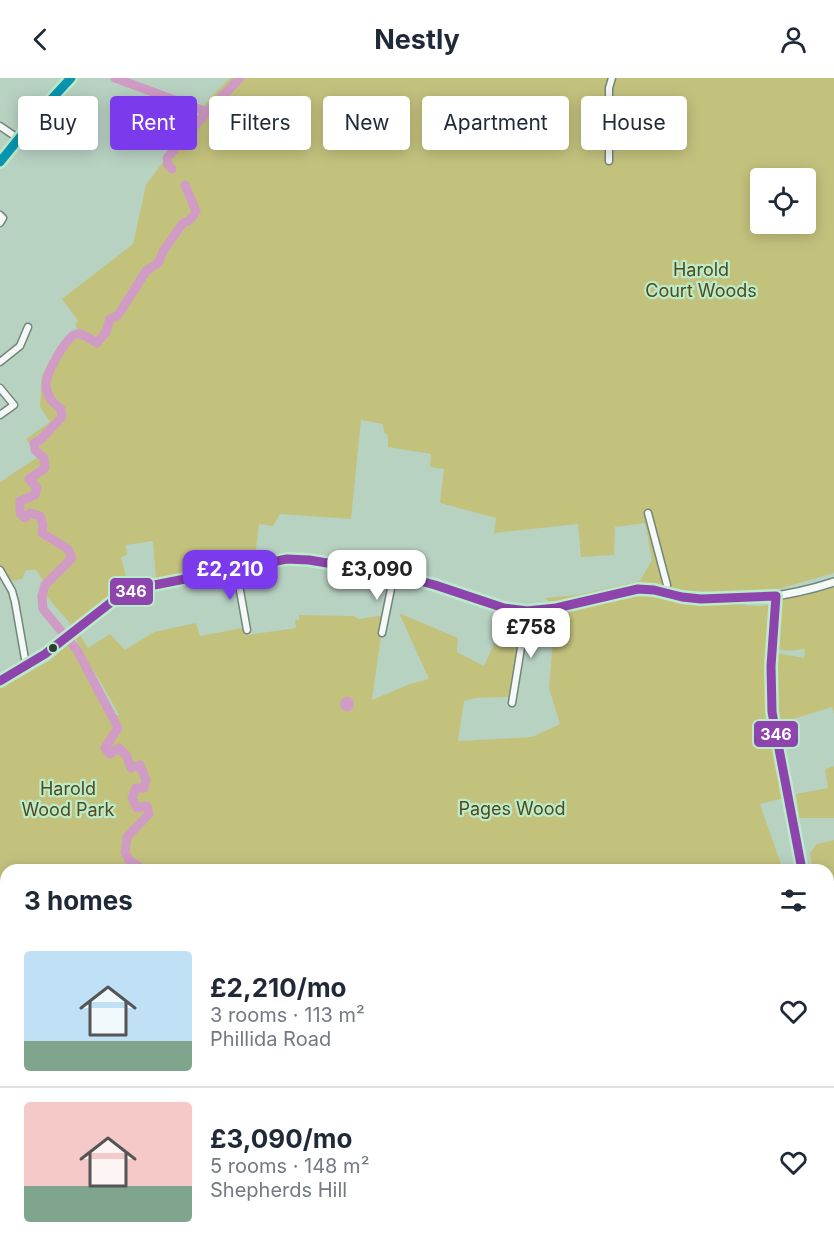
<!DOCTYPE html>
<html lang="en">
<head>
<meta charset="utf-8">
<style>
	body { margin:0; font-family:Inter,sans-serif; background:#f2f2f3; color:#1f2937; height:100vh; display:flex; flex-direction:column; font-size:22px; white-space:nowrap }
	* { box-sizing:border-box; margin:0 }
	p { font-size:20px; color:#747a83 }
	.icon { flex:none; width:33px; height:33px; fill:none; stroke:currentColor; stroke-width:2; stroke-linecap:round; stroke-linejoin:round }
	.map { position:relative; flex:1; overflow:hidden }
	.side { position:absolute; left:0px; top:786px; width:834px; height:384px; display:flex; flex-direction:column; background:#fff; border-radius:18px 18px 0 0; box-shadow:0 3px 15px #0003 }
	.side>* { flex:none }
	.guide { position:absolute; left:18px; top:18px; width:798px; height:54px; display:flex; gap:12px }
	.fabs { position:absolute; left:750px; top:90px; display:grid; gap:12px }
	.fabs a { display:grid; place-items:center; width:66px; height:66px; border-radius:6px; background:#fff; box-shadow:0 3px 15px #0003; font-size:30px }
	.price { position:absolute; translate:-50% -51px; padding:0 14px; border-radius:12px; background:#fff; color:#222; font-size:20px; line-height:39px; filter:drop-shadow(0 2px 3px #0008) }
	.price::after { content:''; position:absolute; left:50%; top:36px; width:18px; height:14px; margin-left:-9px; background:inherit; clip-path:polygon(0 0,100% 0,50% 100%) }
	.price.active { background:#7c3aed; color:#fff }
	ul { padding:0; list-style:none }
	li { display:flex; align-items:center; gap:18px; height:150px; padding:0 24px }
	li+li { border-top:2px solid #e0e1e3 }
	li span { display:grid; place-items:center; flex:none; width:168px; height:120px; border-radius:6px; color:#555 }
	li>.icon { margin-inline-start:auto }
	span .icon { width:72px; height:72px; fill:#fffc; stroke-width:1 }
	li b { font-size:26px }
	h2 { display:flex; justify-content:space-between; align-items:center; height:72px; padding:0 24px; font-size:26px }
	.chip { padding:0 21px; border-radius:6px; background:#fff; box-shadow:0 3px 15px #0003; font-size:21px; line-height:54px }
	.chip.active { background:#7c3aed; color:#fff }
	header { display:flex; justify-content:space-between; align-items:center; height:78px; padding:0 24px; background:#fff; font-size:27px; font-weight:700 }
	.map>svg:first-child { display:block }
</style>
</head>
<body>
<header><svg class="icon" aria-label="back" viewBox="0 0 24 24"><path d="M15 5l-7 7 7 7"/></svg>Nestly<svg class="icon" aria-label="person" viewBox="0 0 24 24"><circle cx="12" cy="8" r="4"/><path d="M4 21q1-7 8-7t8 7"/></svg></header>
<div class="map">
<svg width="834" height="1170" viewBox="0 0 834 1170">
	<rect width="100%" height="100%" fill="#b8d2c2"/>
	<!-- green -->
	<path fill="#c3c27d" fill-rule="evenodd" d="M230,0H834V495L768,514L678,513L674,524L758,528L768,527L772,532L767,617L769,645L784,720L760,726L783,792H6V918L0,923V610L49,583L70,565L77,572L112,638L119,637L103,608L83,577L69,544L47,519V509L36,492H26L22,501L6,504L0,490V404L38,379L26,361L50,344L40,329L42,297L67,261L78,252L75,246L78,243L62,221L133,166L146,107L210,20ZM760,100H806V146H760ZM361,342L383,346L384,355L388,357V369L431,376L430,389L444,391L440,425L496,440L494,455L578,446L581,479L614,477L615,449L645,445L652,482L640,503L577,517L546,520L555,536L549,610L560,646L532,659L458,663L464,623L475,620L513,619L526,539L508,537L484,588L457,574L458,560L399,535L429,601L410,606L372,622L384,537L359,541L354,538L299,537V542H295L296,550L247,557L244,555L242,550L200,558L196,545L154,554L125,572L110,556L88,570L79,555L98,542L94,532L129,511L121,479L127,477L126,467L153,463L156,501L217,491L218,493L254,487L259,446L273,448L280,436L351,441Z
		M834,509V636L832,629L777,646L773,603L776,575L804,580L805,571L789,573L777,571L782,522Z
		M834,688V740H799L796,716L828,710L825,691Z
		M834,762V832C831,842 834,865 834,877L828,858V792H813L810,775L817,766Z
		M834,988V1170H390L386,1164H828V989Z
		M6,1102V1146L0,1150V1106Z
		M261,1164H314L302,1170H252Z"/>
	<!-- water -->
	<path fill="#d09bc5" d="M340 626a7 7 0 1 1 14 0a7 7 0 1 1-14 0Z"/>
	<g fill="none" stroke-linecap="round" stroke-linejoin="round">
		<!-- river -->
		<path stroke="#d09bc5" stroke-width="9" d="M115,0L207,34
			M172,91L168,87L167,80L207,34L240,0
			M144,792L129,782L125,774L127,759L149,736L147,728L137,730L132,720L136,710H144L146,702L140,687L131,690L126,677L119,670L110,676L105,670L118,650L77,572L43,531L42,518L45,507L72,480L68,471L42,455L43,447L40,438L30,435L25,440L20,435V423L35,417L37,410L29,401L45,390L44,380L35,372L34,365L40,362L62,339L61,331C53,325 47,319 46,308C44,298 66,259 76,256C82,254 92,262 97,265L106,254L110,241L117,238L122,231L146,193L158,185L164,172L183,145C190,143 193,140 196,133L185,107
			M401,1164V1167L404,1170"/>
		<defs>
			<path id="minor" d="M0,48L19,61
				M609,83V10L612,0
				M0,137L3,140L0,145
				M0,284L20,268L28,249
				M0,310L14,327L0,337
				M648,435L667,507L666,515
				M236,490L247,552
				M0,492L12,513L15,524L25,581L29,587
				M382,555L394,496
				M512,625L527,533
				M0,1106L6,1102"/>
			<path id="tertiary" d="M0,84L47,26L71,0
				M776,518L771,588L772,634L802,792
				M0,603L45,576L114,522L139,510L287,481C310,481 333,486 355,490C386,495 417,501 448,511C469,518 490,528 512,532C554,539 596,516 637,511C656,509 673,519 691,520C738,525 788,519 834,504
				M828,887L834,909"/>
		</defs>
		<!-- minor casing -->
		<use href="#minor" stroke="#72867a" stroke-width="9"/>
		<!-- tertiary casing -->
		<use href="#tertiary" stroke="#72867a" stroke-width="10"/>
		<!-- minor -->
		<use href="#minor" stroke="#f4f8f6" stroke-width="6"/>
		<!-- tertiary -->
		<use href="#tertiary" stroke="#f4f8f6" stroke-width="7"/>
		<defs>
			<path id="bus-1" d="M776,518L771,588L772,634L802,792
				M0,603L45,576L114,522L139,510L287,481L309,482L394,496L435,507L504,530L527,533L556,530L638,511L654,512L682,519L701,521L776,518"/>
			<path id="bus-2" d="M0,84L47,26L71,0"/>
		</defs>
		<!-- bus-1 casing -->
		<use href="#bus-1" stroke="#baebcb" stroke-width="14"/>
		<!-- bus-2 casing -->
		<use href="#bus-2" stroke="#baebcb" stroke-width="14"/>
		<!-- bus-1 -->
		<use href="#bus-1" stroke="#8e44ad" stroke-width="9"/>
		<!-- bus-2 -->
		<use href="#bus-2" stroke="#0994af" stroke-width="9"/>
	</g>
	<!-- markers -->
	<circle fill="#2b3e32" stroke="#baebcb" stroke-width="2" cx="53" cy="570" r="5"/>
	<g text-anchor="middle" stroke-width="4.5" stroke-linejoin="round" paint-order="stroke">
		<!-- park labels -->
		<g font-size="18" fill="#53491a" stroke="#baebcb">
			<text x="701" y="198">Harold<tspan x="701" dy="21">Court Woods</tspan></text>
			<text x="68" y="717">Harold<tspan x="68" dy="21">Wood Park</tspan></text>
			<text x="512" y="737">Pages Wood</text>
		</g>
	</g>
	<g stroke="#baebcb" stroke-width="2">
		<rect x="109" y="499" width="45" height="29" rx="6" fill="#8e44ad"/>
		<rect x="753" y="642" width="46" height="28" rx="6" fill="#8e44ad"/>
	</g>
	<g font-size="16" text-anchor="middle" font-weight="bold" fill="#fff">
		<text x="131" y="519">346</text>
		<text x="776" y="662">346</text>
	</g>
</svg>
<div class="fabs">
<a><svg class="icon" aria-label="locate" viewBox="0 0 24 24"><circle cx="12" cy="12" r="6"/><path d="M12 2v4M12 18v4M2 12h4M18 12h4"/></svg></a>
</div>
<b class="price active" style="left:230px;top:523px">£2,210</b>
<b class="price" style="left:377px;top:523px">£3,090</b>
<b class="price" style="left:531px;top:581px">£758</b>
<div class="guide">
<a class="chip">Buy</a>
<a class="chip active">Rent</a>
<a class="chip">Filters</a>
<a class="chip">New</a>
<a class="chip">Apartment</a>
<a class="chip">House</a>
</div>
<section class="side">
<h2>3 homes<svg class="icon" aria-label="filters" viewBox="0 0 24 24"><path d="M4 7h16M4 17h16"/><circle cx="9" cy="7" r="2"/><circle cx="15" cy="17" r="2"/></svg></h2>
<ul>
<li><span style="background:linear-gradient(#bfe0f5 75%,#7fa58c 0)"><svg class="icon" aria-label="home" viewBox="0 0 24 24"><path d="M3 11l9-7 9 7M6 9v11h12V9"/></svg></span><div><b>£2,210/mo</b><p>3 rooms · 113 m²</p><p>Phillida Road</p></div><svg class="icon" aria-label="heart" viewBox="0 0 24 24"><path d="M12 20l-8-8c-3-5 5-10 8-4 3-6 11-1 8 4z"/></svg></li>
<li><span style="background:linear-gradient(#f6c9c9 70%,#7fa58c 0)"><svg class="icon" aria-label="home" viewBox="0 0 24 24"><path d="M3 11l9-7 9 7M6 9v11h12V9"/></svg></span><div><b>£3,090/mo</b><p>5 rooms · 148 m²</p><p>Shepherds Hill</p></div><svg class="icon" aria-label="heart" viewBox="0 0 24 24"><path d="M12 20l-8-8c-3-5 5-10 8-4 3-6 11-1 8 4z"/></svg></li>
</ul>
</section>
</div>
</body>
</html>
